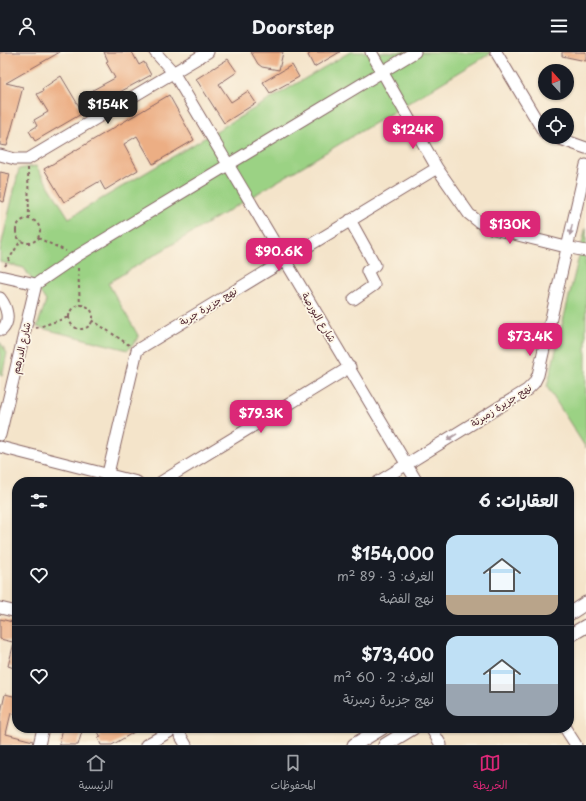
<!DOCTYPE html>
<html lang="ar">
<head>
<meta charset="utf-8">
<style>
	body { margin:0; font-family:"Playpen Sans","Playpen Sans Arabic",sans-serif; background:#242831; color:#f1f3f6; direction:rtl; height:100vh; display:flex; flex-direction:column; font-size:15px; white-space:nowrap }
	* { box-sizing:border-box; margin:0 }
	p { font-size:13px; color:#9ea1a6 }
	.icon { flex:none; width:22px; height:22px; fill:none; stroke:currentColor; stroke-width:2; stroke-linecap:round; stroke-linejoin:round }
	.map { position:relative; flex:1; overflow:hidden; direction:ltr }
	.drawer { position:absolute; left:12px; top:425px; width:562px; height:256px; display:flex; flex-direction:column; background:#171b24; border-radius:16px; box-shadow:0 1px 3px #0004; direction:rtl }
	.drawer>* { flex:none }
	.needle { width:26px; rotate:339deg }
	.tools { position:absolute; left:538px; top:12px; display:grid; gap:8px }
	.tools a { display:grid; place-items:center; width:36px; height:36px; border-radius:50%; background:#171b24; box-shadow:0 1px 3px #0004; font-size:20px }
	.price { position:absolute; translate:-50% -34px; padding:0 9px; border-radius:8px; background:#db2777; color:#fff; font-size:13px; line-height:26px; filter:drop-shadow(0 1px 2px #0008) }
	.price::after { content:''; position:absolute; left:50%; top:24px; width:12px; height:9px; margin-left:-6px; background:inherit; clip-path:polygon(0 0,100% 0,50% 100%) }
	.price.active { background:#222; color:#fff }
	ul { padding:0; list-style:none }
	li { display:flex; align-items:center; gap:12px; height:100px; padding:0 16px }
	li+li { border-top:1px solid #363941 }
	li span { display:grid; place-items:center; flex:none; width:112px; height:80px; border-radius:12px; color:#555 }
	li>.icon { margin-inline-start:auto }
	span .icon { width:48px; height:48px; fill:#fffc; stroke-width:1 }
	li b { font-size:17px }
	h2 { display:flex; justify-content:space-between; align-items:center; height:48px; padding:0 16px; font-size:17px }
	header { display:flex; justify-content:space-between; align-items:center; height:52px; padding:0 16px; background:#171b24; font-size:18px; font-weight:700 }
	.dock { display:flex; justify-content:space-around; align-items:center; height:56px; border-top:1px solid #363941; background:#171b24; font-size:11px; color:#9ea1a6 }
	.dock a { display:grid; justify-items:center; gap:2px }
	.dock .active { color:#db2777 }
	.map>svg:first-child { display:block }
</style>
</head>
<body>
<header><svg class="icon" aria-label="menu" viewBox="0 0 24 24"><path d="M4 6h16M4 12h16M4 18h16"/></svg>Doorstep<svg class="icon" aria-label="person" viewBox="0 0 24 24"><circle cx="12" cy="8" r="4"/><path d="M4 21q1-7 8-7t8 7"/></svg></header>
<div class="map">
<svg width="586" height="693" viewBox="0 0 586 693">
	<rect width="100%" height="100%" fill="#fcf5e5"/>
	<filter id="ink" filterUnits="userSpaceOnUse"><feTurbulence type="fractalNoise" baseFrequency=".025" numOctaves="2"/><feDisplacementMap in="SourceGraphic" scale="8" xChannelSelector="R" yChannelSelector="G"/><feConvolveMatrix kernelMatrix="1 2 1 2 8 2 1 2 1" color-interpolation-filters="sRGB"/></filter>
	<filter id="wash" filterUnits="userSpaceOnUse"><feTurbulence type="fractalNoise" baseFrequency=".012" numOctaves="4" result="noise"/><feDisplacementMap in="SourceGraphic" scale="16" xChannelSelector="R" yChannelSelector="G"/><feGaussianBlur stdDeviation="0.9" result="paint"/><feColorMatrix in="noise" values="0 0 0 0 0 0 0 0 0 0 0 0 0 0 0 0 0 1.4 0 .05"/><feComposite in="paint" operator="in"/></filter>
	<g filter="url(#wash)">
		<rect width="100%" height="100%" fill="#f4e4ca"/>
		<!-- green -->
		<path fill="#9bd284" stroke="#727858" d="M350,0H493L108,231L139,285L128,298L37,275L46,249L24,216L0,210V199L19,117L36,114L69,166Z
			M586,175V396L547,335Z
			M0,290L7,301L2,324L0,323Z"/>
		<g id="blocks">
			<!-- building -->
			<path fill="#ecae84" d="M0,0H60L6,31L23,35L7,94L0,93Z
				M104,0H132L139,13L144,10L151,23L98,52L91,39L115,26L106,10L108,9Z
				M251,0H283L279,18L262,15L258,12Z
				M313,0H340L314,15L308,3Z
				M562,0H586V9L562,4Z
				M228,7L237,20L219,32L231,50L248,39L256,51L224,71L196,27Z
				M292,13L299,25L270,41L263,30Z
				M61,24L83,61L35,89L29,79L37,74L34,68L48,60L37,42L43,39L42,37Z
				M169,43L194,88L153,112L137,84L124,92L138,118L105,138L100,129L64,150L44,117Z
				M0,120L10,122L4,150L0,149Z
				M0,567L17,571V591L0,587Z
				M14,591L17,592V617L8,614Z
				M5,642L17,645V663L11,661L6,682L33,689L32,693H0V665Z
				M63,676H83L78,693H59Z
				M106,676H141L112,693H101L98,686L101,685L98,680Z"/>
		</g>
	</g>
	<g filter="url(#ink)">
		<use href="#blocks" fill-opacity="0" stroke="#866463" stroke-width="1"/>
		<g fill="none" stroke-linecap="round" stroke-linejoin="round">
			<defs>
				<path id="minor" d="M155,0L173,20L417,430
					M371,0L437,116L469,162L479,170L490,176L566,195L586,199
					M496,0L545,82
					M555,85L586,96
					M0,103L15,107H28L208,0
					M350,168L375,213L367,219L374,233L354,247
					M0,224L36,232
					M36,232L77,204L415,0
					M0,246C7,255 11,269 2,278L0,277
					M0,383L36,232
					M0,395L137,430
					M106,430L137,298L437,116
					M161,430L350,315
					M378,430L527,338L534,331L538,323L586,113
					M0,556L17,560
					M176,676L186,693
					M431,676L441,693
					M565,676L576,693
					M39,693L43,676
					M146,693L176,676"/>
				<path id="major" d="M569,562L586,551
					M569,584L586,574
					M354,693L382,676
					M385,693L413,676"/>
			</defs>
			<!-- minor casing -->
			<use href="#minor" stroke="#866463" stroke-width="13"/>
			<!-- major casing -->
			<use href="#major" stroke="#866463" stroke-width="15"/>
			<!-- path -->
			<path stroke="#866463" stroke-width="2" stroke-dasharray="3 3" stroke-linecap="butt" d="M28,116L29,167
				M16 179a12 12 0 1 1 24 0a12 12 0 1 1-24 0Z
				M38,186L66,199
				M5,214L21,188
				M78,216L80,253
				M69 265a12 12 0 1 1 24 0a12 12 0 1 1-24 0Z
				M92,268L129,293
				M36,276L69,265"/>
			<!-- minor -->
			<use href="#minor" stroke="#fff" stroke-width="11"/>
			<!-- major -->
			<use href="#major" stroke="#fff" stroke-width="13"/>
		</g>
		<!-- one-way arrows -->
		<defs><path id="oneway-solid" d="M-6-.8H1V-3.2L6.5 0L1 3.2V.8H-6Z"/></defs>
		<g fill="#ae9aa0">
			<use href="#oneway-solid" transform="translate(571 178) rotate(103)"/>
			<use href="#oneway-solid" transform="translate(452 385) rotate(148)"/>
		</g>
	</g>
	<g text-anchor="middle" stroke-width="3.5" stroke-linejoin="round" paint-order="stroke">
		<!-- street labels -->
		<g font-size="10" fill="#4a1f2b" stroke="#fcf5e5">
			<text transform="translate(208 254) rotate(-31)" y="4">نهج جزيرة جربة</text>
			<text transform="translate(319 265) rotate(59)" y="4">شارع البورصة</text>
			<text transform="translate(21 296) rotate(-77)" y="4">شارع الدرهم</text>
			<text transform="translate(501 353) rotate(-33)" y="4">نهج جزيرة زمبرتة</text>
		</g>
	</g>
</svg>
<div class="tools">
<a><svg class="needle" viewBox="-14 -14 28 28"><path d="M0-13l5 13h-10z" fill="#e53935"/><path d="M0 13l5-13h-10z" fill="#9ea1a6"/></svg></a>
<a><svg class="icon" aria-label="locate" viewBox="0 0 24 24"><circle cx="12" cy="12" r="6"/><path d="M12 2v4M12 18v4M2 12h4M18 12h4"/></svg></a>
</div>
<b class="price active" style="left:108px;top:73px">$154K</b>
<b class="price" style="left:413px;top:98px">$124K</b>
<b class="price" style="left:510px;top:193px">$130K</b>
<b class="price" style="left:279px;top:220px">$90.6K</b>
<b class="price" style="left:530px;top:305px">$73.4K</b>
<b class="price" style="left:261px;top:382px">$79.3K</b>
<section class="drawer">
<h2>العقارات: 6<svg class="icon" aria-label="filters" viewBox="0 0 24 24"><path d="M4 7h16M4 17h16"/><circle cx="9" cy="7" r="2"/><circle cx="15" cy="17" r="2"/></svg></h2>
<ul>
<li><span style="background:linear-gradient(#bfe0f5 75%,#b9a48a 0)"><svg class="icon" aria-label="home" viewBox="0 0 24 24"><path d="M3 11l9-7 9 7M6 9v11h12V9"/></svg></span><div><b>$154,000</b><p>الغرف: 3 · 89 m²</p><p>نهج الفضة</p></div><svg class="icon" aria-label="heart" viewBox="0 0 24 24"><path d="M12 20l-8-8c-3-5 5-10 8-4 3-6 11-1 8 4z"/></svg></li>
<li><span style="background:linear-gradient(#bfe0f5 60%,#9aa5b1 0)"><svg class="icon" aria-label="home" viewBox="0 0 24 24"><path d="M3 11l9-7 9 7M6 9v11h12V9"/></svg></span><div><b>$73,400</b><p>الغرف: 2 · 60 m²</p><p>نهج جزيرة زمبرتة</p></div><svg class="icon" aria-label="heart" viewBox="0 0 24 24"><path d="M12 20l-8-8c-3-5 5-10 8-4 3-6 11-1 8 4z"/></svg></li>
</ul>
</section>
</div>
<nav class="dock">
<a class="active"><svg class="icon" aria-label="map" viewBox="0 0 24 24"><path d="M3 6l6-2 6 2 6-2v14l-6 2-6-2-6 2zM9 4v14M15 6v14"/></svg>الخريطة</a>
<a><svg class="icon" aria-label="saved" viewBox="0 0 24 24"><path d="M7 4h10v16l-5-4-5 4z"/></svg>المحفوظات</a>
<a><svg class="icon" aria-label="home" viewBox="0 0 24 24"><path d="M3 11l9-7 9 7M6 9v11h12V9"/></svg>الرئيسية</a>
</nav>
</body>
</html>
